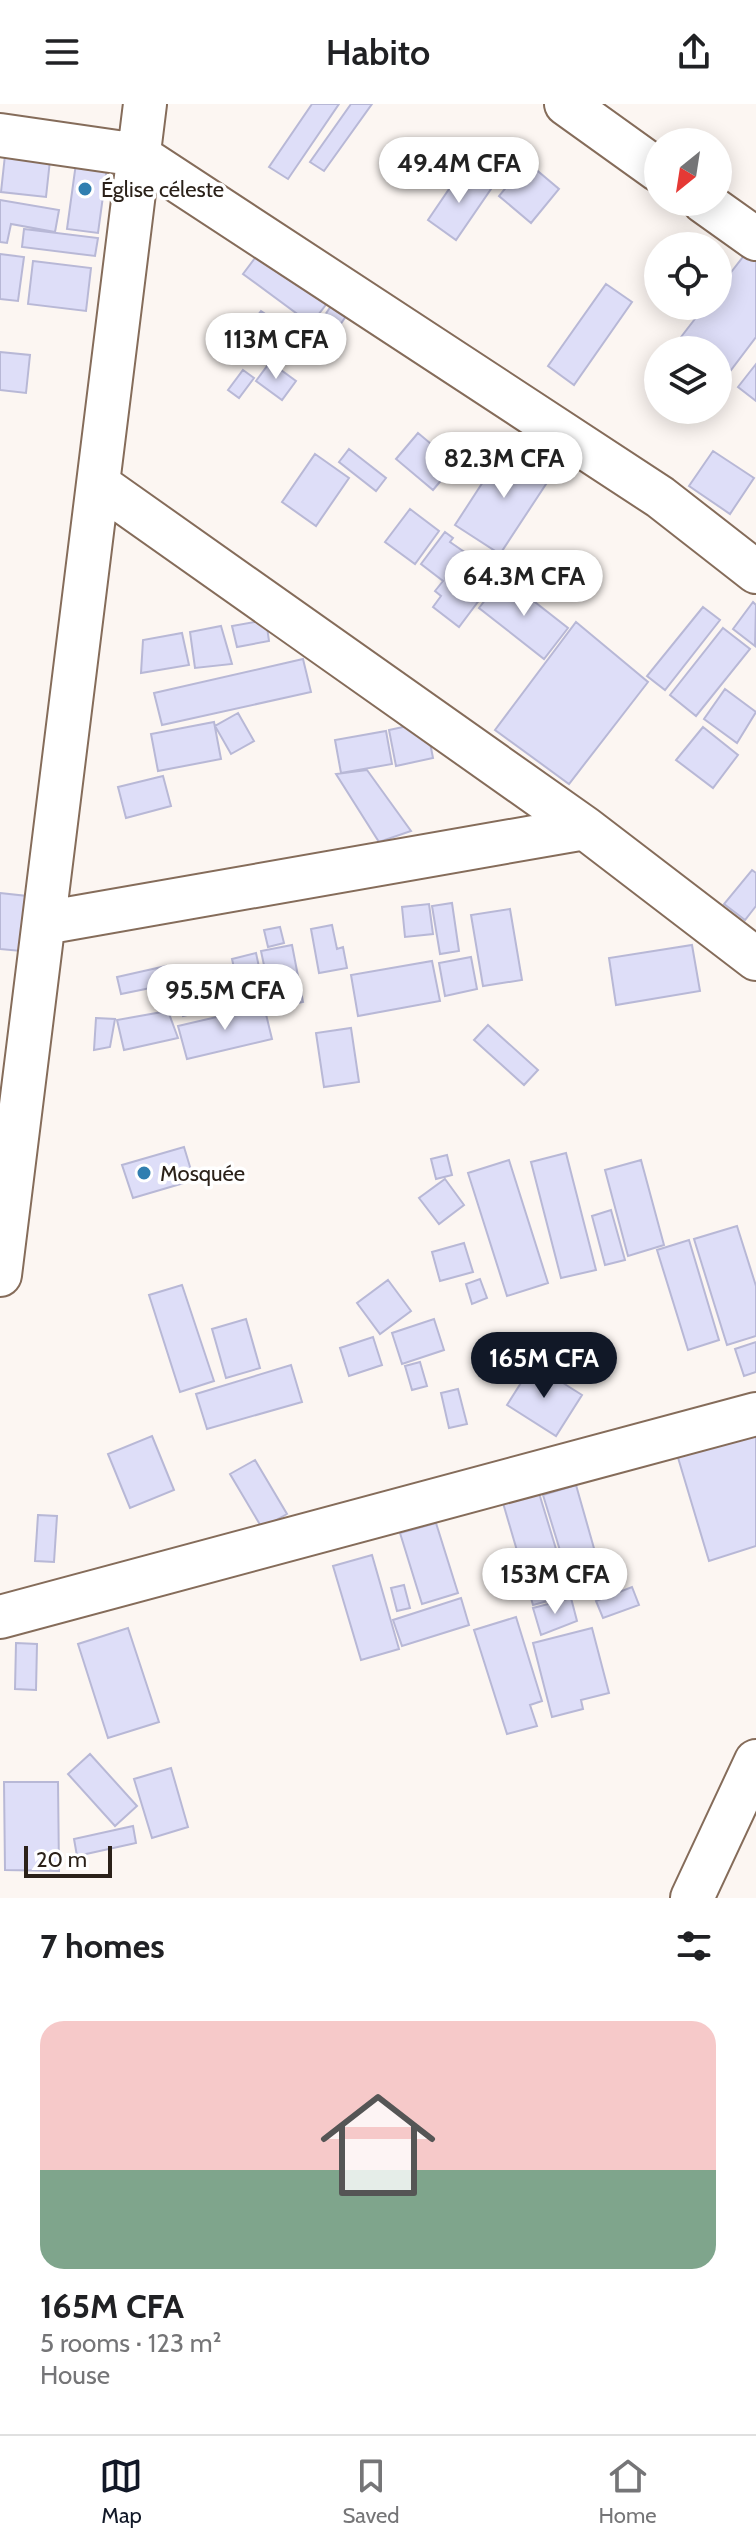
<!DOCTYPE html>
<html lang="en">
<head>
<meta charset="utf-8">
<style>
	body { margin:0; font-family:Cabin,sans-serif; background:#f2f2f2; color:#202124; height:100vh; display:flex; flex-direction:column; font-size:30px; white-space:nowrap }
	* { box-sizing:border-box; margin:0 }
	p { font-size:26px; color:#757577 }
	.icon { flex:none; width:44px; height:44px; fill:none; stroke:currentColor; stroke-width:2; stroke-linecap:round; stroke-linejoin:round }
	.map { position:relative; height:1794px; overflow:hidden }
	.side { display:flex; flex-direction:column; background:#fff; flex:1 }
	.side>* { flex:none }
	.needle { width:52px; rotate:210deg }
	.tools { position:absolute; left:644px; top:24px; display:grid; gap:16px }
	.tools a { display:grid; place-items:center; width:88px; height:88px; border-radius:50%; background:#fff; box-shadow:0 4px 20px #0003; font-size:40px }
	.scale { position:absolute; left:24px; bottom:20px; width:88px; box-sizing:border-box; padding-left:8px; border:4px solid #2b2119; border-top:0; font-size:22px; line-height:28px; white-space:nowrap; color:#2b2119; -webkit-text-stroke:6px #fff; paint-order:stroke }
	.price { position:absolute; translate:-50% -68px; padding:0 18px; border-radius:28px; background:#fff; color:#222; font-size:26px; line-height:52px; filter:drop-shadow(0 2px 4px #0008) }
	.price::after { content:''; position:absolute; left:50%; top:48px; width:24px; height:18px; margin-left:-12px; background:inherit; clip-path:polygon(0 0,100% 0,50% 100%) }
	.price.current { background:#111827; color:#fff }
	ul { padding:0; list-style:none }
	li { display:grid; align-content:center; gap:16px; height:424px; padding:0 40px }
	li span { display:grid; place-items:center; height:248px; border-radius:24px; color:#555 }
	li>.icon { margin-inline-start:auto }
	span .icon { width:144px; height:144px; fill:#fffc; stroke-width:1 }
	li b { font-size:34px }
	h2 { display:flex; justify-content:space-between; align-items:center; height:96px; padding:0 40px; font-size:34px }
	header { display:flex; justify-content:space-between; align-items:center; height:104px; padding:0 40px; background:#fff; font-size:36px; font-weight:600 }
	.tabs { display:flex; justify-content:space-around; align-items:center; height:112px; border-top:2px solid #e0e0e0; background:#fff; font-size:22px; color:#757577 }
	.tabs a { display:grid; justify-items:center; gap:4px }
	.tabs .current { color:#111827 }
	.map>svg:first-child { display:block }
</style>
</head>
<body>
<header><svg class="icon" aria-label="menu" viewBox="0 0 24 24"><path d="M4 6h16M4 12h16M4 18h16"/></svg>Habito<svg class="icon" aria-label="share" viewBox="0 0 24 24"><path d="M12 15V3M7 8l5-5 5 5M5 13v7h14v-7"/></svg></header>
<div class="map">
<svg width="756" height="1794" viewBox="0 0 756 1794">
	<rect width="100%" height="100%" fill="#fcf6f2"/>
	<!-- building -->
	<path fill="#dedef8" stroke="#b8b8d6" stroke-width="2" d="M312,0H339L288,75L269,63Z
		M351,0H372L324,67L310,58Z
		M6,42L51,47L46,93L1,88Z
		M527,58L559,85L531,119L499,92Z
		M76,59L107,63L98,129L67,125Z
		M462,66L491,85L456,136L428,116Z
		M0,96L59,106L55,128L11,120L7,139L0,138Z
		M24,125L98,134L95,152L22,143Z
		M267,138L335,189L311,220L243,170Z
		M746,149L756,156V233L728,270L718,262V246H697L681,233L705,202H718V185Z
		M0,150L24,153L18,197L0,195Z
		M33,157L91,164L86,207L28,200Z
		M606,180L632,198L574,281L548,262Z
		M339,190L354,200L334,230L319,220Z
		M261,207L277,218L250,254L234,242Z
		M0,248L30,251L26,289L0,286Z
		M270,258L296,277L282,296L256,277Z
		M756,260V297L738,283Z
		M243,266L254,274L239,294L228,286Z
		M418,329L455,360L433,386L396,355Z
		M507,341L552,371L500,450L455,421Z
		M349,345L386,374L376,387L339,358Z
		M713,347L754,374L730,410L689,382Z
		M315,350L349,374L316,422L282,398Z
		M410,405L439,427L415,460L385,438Z
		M445,428L453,434L450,438L498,471L459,523L433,503L441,492L435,487L443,477L421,460Z
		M503,473L568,524L544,555L479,504Z
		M753,498L756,501L755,542L733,525Z
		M703,503L720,516L665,586L647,572Z
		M266,516L269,537L237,543L232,522Z
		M576,518L648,578L569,680L495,626Z
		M221,522L232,560L195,564L190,528Z
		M723,524L750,545L696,612L670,591Z
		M182,529L189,561L141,569L143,536Z
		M303,555L311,588L162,621L154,589Z
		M725,585L756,608L737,639L704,615Z
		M238,609L254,637L231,650L215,622Z
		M214,618L221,655L158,667L151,630Z
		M426,618L433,654L396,662L389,626Z
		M703,623L738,651L713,684L676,656Z
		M386,627L392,660L341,669L335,636Z
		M367,666L411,727L379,738L336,670Z
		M163,672L171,702L126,714L118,683Z
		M752,766L756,769V802L745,816L724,800Z
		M0,789L27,792L21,847L0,845Z
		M452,799L459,847L440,850L432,802Z
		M429,800L433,830L405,833L402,803Z
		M510,805L522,876L483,882L471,811Z
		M332,821L337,845L343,843L347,864L319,869L311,825Z
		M280,823L284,839L268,843L264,826Z
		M292,841L303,898L273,904L261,847Z
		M692,841L700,887L616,901L609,854Z
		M256,849L262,877L238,882L232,855Z
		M471,853L477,885L445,892L439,859Z
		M432,857L440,897L358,912L351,871Z
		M166,862L170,880L121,890L117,873Z
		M212,875L219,903L183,912L175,884Z
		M262,882L266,898L226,907L222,892Z
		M264,902L272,935L187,955L178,922Z
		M168,907L178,934L124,946L117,916Z
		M96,914L115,915L110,943L94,946Z
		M488,921L538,966L524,981L474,936Z
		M351,924L359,978L324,983L316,929Z
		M184,1043L194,1076L133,1094L122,1061Z
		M566,1049L596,1166L561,1174L531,1058Z
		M447,1051L452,1071L436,1075L431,1055Z
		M509,1056L548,1179L507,1192L468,1069Z
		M641,1056L664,1141L628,1152L605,1066Z
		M445,1075L464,1101L439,1120L419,1094Z
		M611,1106L625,1156L605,1161L592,1112Z
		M737,1122L756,1182V1232L727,1241L694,1135Z
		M689,1136L719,1236L688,1246L657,1146Z
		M464,1139L473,1168L440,1177L432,1148Z
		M480,1175L487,1194L472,1200L466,1180Z
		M388,1176L411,1207L380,1230L357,1199Z
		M182,1181L214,1277L180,1288L149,1191Z
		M246,1215L260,1264L226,1274L212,1225Z
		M434,1215L444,1246L402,1260L392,1229Z
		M373,1233L382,1261L349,1272L340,1244Z
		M756,1238V1268L744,1272L735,1245Z
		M420,1258L427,1282L412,1286L405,1262Z
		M533,1260L582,1291L556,1332L507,1301Z
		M291,1261L302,1298L207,1325L196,1290Z
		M458,1285L467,1320L449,1324L441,1289Z
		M756,1321V1442L709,1457L676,1347Z
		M152,1332L174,1386L130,1404L108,1350Z
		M255,1356L287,1410L262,1424L230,1370Z
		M576,1381L605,1483L574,1492L543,1391Z
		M539,1389L570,1491L533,1501L503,1399Z
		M38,1411L57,1412L54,1458L35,1457Z
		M436,1419L458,1489L422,1500L400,1429Z
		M372,1451L399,1545L361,1556L333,1462Z
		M404,1481L410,1504L397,1507L391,1484Z
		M632,1483L639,1501L603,1514L596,1497Z
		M461,1494L469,1521L402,1542L393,1516Z
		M571,1494L577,1517L541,1531L533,1504Z
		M516,1513L542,1597L530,1601L537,1622L507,1630L474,1526Z
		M128,1524L159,1618L108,1634L78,1540Z
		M592,1524L609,1589L581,1596L583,1605L552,1613L533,1539Z
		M16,1539L37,1540L36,1586L15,1585Z
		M90,1650L137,1702L115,1722L68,1670Z
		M171,1664L188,1723L152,1734L134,1675Z
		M4,1678H58L59,1767L5,1766Z
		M133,1722L136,1739L77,1752L74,1735Z"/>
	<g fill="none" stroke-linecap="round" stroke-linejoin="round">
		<defs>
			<path id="minor" d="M566,0L658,66
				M0,31L138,51L660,393L756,468
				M704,98L756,135
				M98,380L585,724L756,855
				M44,819L585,724
				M0,1171L145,0
				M0,1513L756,1310
				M692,1794L756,1657"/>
		</defs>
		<!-- minor casing -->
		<use href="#minor" stroke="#856c5a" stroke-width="46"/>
		<!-- minor -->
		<use href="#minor" stroke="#fff" stroke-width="42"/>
	</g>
	<!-- markers -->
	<g fill="#307eb0" stroke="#fff" stroke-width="3">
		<circle cx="85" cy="85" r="8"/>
		<circle cx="144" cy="1069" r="8"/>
	</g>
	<g text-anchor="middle" stroke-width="7" stroke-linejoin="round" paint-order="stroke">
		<!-- poi labels -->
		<g font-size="22" fill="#2b2119" stroke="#fff" text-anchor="start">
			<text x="101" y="93">Église céleste</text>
			<text x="160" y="1077">Mosquée</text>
		</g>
	</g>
</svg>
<div class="tools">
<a><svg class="needle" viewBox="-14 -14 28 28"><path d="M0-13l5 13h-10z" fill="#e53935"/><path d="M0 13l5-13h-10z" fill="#757577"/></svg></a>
<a><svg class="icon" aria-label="locate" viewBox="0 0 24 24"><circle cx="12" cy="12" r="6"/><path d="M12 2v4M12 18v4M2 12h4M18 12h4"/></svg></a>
<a><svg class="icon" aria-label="layers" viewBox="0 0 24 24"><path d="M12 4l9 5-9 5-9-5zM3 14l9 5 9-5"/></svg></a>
</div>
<div class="scale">20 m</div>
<b class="price" style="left:459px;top:101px">49.4M CFA</b>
<b class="price" style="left:276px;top:277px">113M CFA</b>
<b class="price" style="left:504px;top:396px">82.3M CFA</b>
<b class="price" style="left:524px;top:514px">64.3M CFA</b>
<b class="price" style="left:225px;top:928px">95.5M CFA</b>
<b class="price current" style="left:544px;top:1296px">165M CFA</b>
<b class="price" style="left:555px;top:1512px">153M CFA</b>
</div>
<section class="side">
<h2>7 homes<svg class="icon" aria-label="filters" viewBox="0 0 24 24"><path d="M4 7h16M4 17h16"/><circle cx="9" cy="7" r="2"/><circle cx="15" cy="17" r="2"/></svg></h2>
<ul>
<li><span style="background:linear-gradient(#f6c9c9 60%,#7fa58c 0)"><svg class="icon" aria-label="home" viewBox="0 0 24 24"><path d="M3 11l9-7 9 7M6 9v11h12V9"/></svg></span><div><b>165M CFA</b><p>5 rooms · 123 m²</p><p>House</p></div></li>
</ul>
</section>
<nav class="tabs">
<a class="current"><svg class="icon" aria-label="map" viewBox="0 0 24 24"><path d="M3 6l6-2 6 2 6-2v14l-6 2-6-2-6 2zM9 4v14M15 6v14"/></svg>Map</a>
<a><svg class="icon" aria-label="saved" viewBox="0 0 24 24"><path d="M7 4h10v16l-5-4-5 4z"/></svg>Saved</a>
<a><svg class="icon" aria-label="home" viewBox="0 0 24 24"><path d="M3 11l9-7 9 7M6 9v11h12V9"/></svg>Home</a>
</nav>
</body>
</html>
